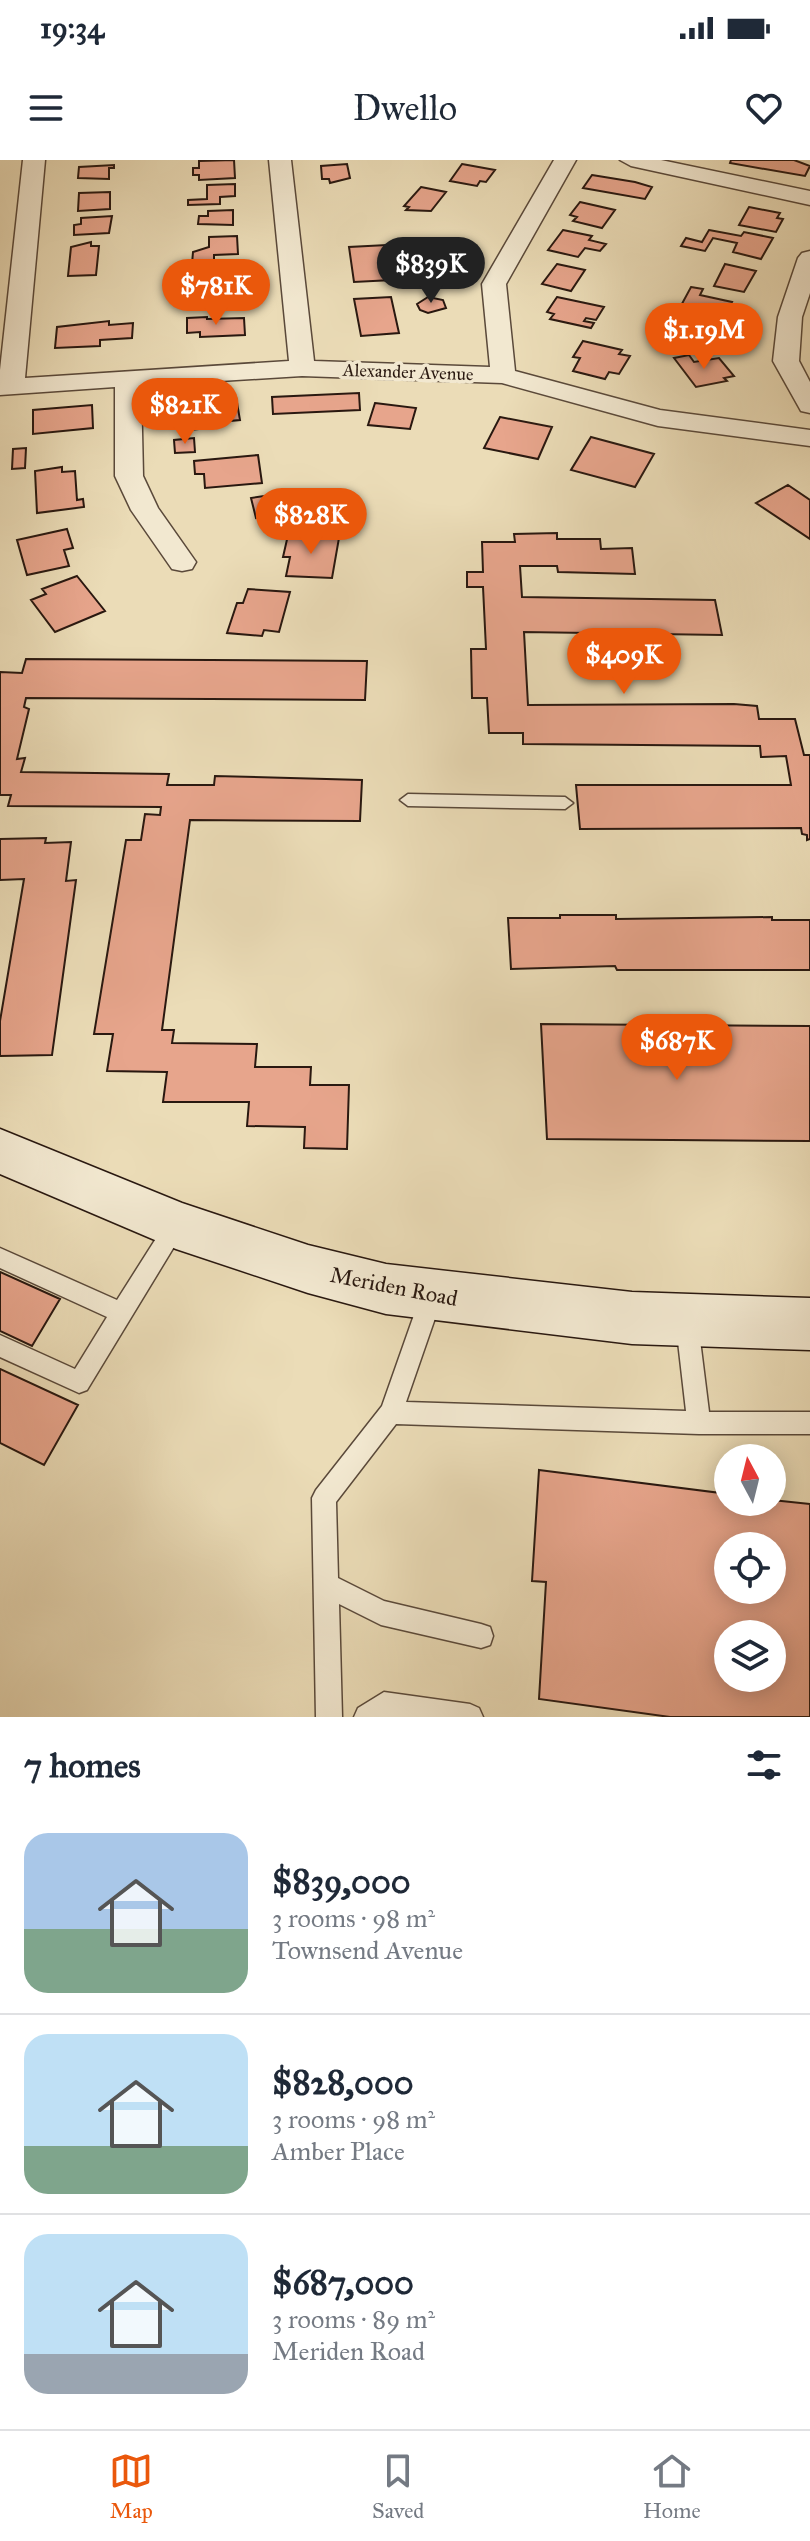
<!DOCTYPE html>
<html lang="en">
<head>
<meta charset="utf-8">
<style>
	body { margin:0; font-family:"IM FELL Great Primer",serif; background:#f6f6f7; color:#1f2937; height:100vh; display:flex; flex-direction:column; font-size:30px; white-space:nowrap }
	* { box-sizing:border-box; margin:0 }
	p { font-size:26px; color:#747a83 }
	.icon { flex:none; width:44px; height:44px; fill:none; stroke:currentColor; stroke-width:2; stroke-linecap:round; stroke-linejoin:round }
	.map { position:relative; height:1557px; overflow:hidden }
	.details { display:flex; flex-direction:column; background:#fff; flex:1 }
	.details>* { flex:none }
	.needle { width:52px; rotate:353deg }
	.tools { position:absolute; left:714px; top:1284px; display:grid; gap:16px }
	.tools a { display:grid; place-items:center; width:72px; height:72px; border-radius:50%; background:#fff; box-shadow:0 4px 20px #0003; font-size:40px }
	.price { position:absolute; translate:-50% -68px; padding:0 18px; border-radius:28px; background:#ea580c; color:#fff; font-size:26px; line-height:52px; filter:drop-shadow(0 2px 4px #0008) }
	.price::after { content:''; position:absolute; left:50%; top:48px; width:24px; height:18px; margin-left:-12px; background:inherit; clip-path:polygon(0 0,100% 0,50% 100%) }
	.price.current { background:#222; color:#fff }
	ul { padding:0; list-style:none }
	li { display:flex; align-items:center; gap:24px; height:200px; padding:0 24px }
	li+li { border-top:2px solid #e0e1e3 }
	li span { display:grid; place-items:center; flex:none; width:224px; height:160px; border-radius:24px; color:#555 }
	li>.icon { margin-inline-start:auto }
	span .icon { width:96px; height:96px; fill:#fffc; stroke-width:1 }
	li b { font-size:34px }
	h2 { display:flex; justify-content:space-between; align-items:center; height:96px; padding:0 24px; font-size:34px }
	.status { display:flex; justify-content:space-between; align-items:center; height:56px; padding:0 40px; background:#fff; direction:ltr }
	.status svg { height:22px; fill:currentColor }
	header { display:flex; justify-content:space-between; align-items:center; height:104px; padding:0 24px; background:#fff; font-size:36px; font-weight:600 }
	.menu { display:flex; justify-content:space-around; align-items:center; height:112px; border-top:2px solid #e0e1e3; background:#fff; font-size:22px; color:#747a83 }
	.menu a { display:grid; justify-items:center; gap:4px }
	.menu .current { color:#ea580c }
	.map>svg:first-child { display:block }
</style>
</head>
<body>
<div class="status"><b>19:34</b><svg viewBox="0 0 49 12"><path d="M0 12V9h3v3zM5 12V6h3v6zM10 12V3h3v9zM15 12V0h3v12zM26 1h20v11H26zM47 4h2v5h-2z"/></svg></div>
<header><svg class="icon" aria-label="menu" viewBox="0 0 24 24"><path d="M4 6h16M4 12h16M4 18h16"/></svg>Dwello<svg class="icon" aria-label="heart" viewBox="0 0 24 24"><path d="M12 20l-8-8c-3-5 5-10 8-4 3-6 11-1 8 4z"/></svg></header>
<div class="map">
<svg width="810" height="1557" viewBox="0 0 810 1557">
	<rect width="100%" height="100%" fill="#ebdcb7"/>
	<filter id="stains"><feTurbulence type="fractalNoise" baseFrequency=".0025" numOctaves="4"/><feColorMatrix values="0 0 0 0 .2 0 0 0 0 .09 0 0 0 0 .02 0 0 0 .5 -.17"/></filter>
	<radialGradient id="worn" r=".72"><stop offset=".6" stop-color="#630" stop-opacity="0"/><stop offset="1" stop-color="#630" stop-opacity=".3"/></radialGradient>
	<!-- building -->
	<path fill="#e7a58c" stroke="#291810" stroke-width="2" fill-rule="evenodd" d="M234,0L235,18L199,20V15H193V8H199V1Z
		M731,0H794L810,6L805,16L730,3Z
		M347,4L350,18L330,23L329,19H322L321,6Z
		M462,4L495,10L486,22L480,21L477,26L450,21Z
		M114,5V8H109V19L78,18L79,7Z
		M592,15L635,22L652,27L645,39L583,28Z
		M235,24V36L220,37V44L188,45V40L207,39V25Z
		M421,27L446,32L431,51L406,50L409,47L404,46Z
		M110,32V49L78,51L79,33Z
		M580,42L615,50L602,68L573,61L577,57L570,55Z
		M749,47L780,53L777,58L783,59L776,72L739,65Z
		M233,50V65L198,64L199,56H208V51Z
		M112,56L109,73L74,75V65L81,64V58Z
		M563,70L592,76L589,80L606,84L600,91L585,88L578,97L548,90Z
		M709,70L741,76L744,72L773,78L761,99L733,92L737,83L713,78L705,91L681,86L686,78L702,82Z
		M237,76L238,94L214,95V103L192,104L193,92L209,87V77Z
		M91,82V86H99L96,115L68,116L71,87Z
		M387,85L392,120L354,122L349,87Z
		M557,104L585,110L571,131L542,124Z
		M725,104L756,111L744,132L714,126Z
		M691,127L703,129L700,135L732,142L729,147L736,149L729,164L677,153Z
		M391,137L399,173L361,176L354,139Z
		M428,137L443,140L446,148L428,153L420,150L417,144Z
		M557,137L604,147L596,160L586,158L584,161L594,163L591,168L550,159L554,154L547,152Z
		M207,157V159L244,158L245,175L200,177V172L187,173V158Z
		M109,161V165L133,163L132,178L100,180V186L55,188L57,167Z
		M583,181L622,190L619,194L630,196L619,214L609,212L605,219L573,211L580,198L573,197Z
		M689,195L694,202L719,198L734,216L724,218L727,221L696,227L674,198Z
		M359,233L360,250L273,254L272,237Z
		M236,237L240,260L208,263L209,268L189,270L188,264L181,265L178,243Z
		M375,243L416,248L410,269L368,265Z
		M92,245L93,268L33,274V250Z
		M500,257L552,267L538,299L484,288Z
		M591,277L654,294L635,327L571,310Z
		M194,278L195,292L175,293L174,280Z
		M26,288L25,308L12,309L13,289Z
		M258,295L262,323L205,328L204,314H195L194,301Z
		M62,307V312L75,311L77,340L83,339L84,347L37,353L35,311Z
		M788,325L810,340V379L756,343Z
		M311,329L318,349L266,360L264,356L256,358L251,338Z
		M67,369L73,388L64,390L69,406L27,415L17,380Z
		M557,373V379H600L601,389L632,388L635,414L558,412L557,406H520L522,437L715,440L722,475L524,472L528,545L734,544L757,546L759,559H795L804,595H810V679L807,680V675L802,674L801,668L580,669L576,625H791L786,596L761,597L760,586L523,584V573H489L487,538H472L471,489H486L483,427H467V412H483L482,382H515L514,374Z
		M288,375L339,378L332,418L286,416L290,397H283Z
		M77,416L105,451L55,472L31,440L46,434L42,429Z
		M248,429L290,432L279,472L264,470L262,476L227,473L237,443H243Z
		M26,499L367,501L365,540L26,538L24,547L29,549L17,599L25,598L21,612L169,614L167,625H214L215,616L362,620L360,661L190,660L162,870H174L172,883L257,884L255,907H311L310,925H349L347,989L304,988L305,967L247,966L249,942H163L167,912L107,911L113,874H94L126,680H141L145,654L160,655L161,647L8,646L11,635H0V512L22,513Z
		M46,678L45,683L71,682L66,721L76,720L52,895L0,896V861L24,719L0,720V679Z
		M560,755H616V759L772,757V760H810V810H617L615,806L511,809L508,758H560Z
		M541,864L810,866V981L547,979Z
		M0,1112L60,1139L32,1186L0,1171Z
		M0,1209L78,1245L44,1305L0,1283Z
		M539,1310L728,1334V1342L772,1340L810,1344V1557H670L539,1539L546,1422L532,1421ZM728,1386H772V1430H728ZM728,1474H772V1518H728Z"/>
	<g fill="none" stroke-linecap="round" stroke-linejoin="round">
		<defs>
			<path id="lane" d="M408,634L565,637L573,643L565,649L408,646L400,640Z
				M176,1055L183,1058L186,1065L183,1072L87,1230L79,1233L0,1197V1175L75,1209L107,1157L0,1108V1088L117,1140L169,1058Z
				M431,1128L439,1131L442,1138L406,1242L686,1251L676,1164L679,1157L687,1153L695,1157L698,1164L709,1252H810V1274H699L396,1264L336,1342L338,1418L384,1441L481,1464L490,1467L493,1476L490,1485L481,1488L381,1465L339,1444L342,1557H316L312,1338L316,1330L382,1246L420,1138L423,1131Z
				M384,1532L470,1544L479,1548L483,1557H354L358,1548Z"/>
			<path id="street" d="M23,0H45L25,218L289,201L269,0H291L314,201L490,207L482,124L554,0H576L506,124L515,211L660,250L810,270V286L658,266L502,223L302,216L141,226L143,316L158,348L196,402L192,409L182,411L172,409L131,350L115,316V227L0,235V210Z
				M620,0H661L810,31V45L631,6Z
				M810,91V133L802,157L799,201L810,222V253L801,251L773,201L778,157L798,98L802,93Z"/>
			<path id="secondary" d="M0,969L182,1043L308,1085L386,1104L632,1132L810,1138V1190L632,1184L386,1154L308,1133L176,1089L0,1014Z"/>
		</defs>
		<!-- lane casing -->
		<use href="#lane" stroke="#5a493a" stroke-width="3"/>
		<!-- street casing -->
		<use href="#street" stroke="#5a493a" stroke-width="3"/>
		<!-- secondary casing -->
		<use href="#secondary" stroke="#291810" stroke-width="3"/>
		<!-- lane -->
		<use href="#lane" fill="#f2e8d0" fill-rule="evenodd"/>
		<!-- street -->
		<use href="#street" fill="#f2e8d0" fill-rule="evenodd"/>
		<!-- secondary -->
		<use href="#secondary" fill="#f2e8d0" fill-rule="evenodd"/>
	</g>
	<g text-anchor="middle" stroke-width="7" stroke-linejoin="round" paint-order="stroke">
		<!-- far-street labels -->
		<g font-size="18" fill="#291810" stroke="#f2e8d0">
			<text transform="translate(408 212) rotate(2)" y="6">Alexander Avenue</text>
		</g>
		<!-- street labels -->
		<g font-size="22" fill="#291810" stroke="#f2e8d0">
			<text transform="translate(394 1126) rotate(11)" y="8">Meriden Road</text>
		</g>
	</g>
	<rect width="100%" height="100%" filter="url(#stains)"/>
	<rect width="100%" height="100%" fill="url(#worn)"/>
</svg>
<div class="tools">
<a><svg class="needle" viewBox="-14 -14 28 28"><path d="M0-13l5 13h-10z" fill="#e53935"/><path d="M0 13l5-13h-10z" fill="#747a83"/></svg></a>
<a><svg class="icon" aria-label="locate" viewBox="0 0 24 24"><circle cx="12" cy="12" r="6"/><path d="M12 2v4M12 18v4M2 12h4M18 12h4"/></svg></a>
<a><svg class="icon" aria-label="layers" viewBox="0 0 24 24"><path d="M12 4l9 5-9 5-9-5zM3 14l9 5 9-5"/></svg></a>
</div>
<b class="price current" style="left:431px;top:145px">$839K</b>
<b class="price" style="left:216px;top:167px">$781K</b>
<b class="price" style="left:704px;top:211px">$1.19M</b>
<b class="price" style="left:185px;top:286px">$821K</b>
<b class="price" style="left:311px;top:396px">$828K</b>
<b class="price" style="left:624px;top:536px">$409K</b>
<b class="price" style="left:677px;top:922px">$687K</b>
</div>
<section class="details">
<h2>7 homes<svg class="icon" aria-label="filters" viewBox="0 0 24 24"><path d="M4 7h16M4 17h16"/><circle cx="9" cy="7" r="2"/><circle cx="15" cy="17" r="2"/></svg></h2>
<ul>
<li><span style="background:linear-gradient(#a9c7e8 60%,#7fa58c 0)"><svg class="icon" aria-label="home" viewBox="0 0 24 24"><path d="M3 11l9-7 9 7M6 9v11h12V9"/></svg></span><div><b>$839,000</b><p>3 rooms · 98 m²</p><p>Townsend Avenue</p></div></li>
<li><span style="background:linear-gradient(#bfe0f5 70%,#7fa58c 0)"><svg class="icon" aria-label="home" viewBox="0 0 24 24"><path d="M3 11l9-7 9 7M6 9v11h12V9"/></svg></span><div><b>$828,000</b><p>3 rooms · 98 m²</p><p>Amber Place</p></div></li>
<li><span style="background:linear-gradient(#bfe0f5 75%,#9aa5b1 0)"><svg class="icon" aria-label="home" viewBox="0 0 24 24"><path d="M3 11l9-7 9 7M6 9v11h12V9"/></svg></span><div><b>$687,000</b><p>3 rooms · 89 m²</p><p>Meriden Road</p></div></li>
</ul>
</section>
<nav class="menu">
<a class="current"><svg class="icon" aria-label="map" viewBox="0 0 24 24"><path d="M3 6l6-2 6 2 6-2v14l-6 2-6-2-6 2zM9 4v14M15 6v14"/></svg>Map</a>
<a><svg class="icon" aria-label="saved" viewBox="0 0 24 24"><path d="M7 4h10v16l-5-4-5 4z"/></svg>Saved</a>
<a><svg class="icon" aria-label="home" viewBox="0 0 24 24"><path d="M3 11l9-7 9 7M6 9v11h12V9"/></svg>Home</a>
</nav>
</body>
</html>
